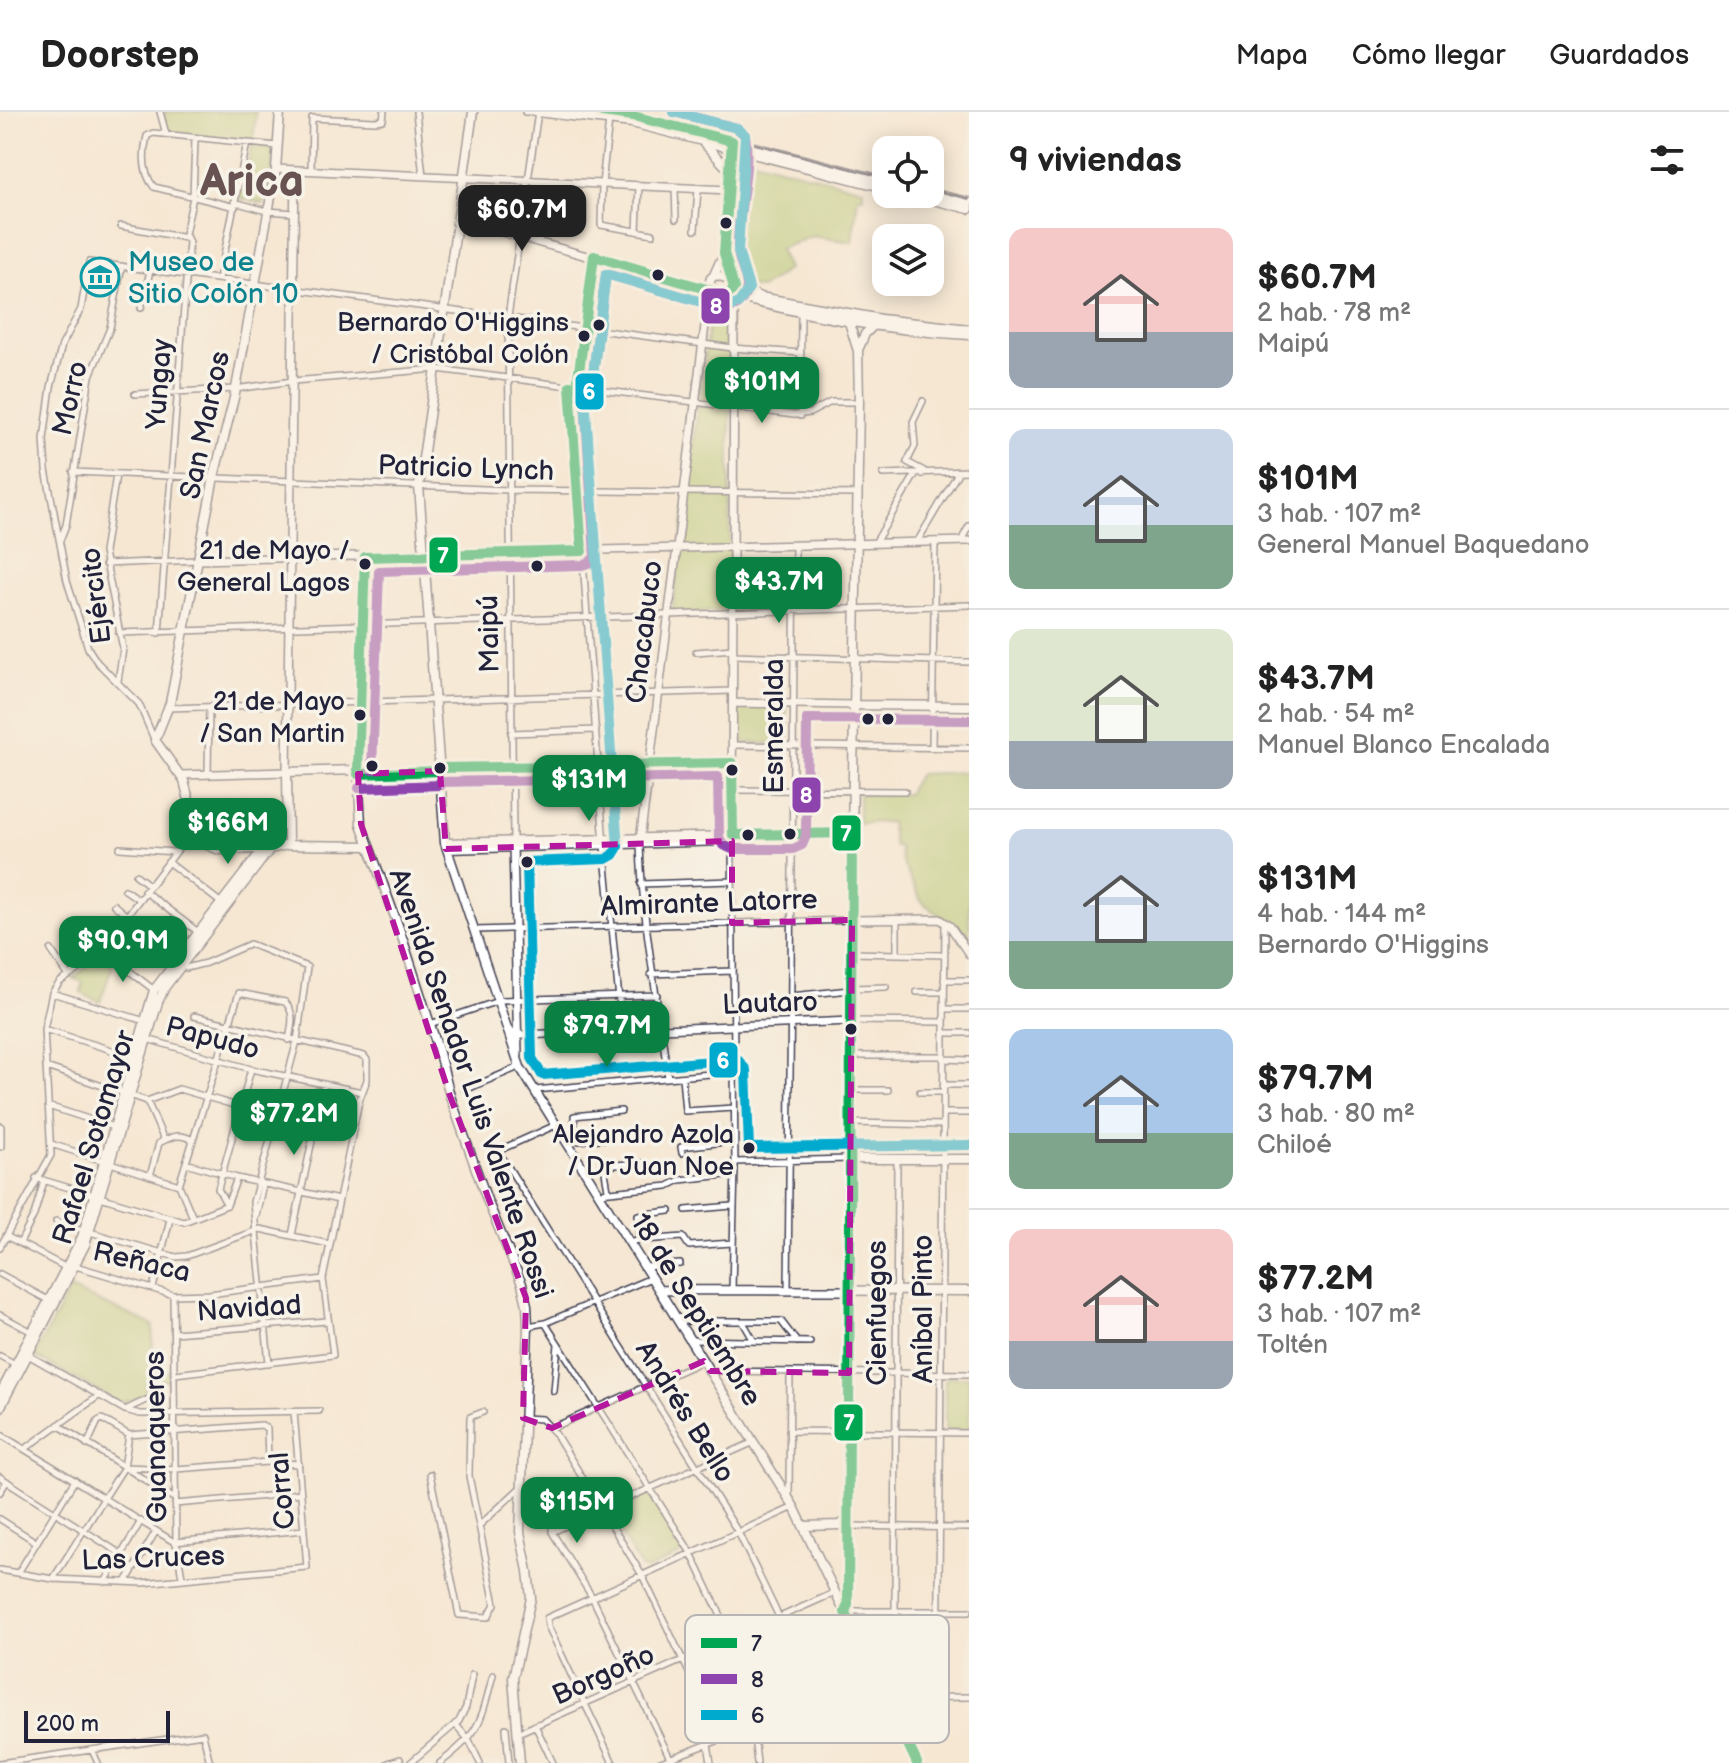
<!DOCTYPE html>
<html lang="es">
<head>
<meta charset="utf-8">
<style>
	body { margin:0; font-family:"Balsamiq Sans",sans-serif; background:#f6f6f6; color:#222; height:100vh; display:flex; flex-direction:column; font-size:30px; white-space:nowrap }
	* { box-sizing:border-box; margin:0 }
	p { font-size:26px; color:#767676 }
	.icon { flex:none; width:44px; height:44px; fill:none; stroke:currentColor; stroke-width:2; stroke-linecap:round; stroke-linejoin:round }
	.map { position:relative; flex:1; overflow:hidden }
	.sheet { display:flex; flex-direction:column; background:#fff; width:760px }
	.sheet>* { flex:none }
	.tools { position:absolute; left:872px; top:24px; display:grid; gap:16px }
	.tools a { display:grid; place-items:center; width:72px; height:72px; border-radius:16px; background:#fff; box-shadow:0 4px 20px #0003; font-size:40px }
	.scale { position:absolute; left:24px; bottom:20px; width:146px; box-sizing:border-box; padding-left:8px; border:4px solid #22223b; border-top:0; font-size:22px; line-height:28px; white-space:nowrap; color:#22223b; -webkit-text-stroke:6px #f7f3e8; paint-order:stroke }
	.price { position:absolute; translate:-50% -68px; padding:0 18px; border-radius:16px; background:#0b8043; color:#fff; font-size:26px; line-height:52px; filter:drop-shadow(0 2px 4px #0008) }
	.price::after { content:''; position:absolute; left:50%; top:48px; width:24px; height:18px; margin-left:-12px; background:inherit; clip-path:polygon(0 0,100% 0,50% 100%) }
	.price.active { background:#222; color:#fff }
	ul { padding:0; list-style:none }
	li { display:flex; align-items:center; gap:24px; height:200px; padding:0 40px }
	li+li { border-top:2px solid #e0e0e0 }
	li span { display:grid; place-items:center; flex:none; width:224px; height:160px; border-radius:16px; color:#555 }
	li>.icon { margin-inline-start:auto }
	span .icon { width:96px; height:96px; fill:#fffc; stroke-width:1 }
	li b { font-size:34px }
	h2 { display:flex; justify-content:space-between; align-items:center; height:96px; padding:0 40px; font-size:34px }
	header { display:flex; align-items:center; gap:48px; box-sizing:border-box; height:112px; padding:0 40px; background:#fff; border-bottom:2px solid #e0e0e0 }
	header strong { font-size:38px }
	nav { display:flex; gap:44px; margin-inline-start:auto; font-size:28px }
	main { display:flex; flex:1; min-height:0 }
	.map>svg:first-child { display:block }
</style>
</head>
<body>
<header>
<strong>Doorstep</strong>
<nav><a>Mapa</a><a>Cómo llegar</a><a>Guardados</a></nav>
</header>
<main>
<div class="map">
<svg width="969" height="1651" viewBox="0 0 969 1651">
	<rect width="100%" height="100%" fill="#f7f3e8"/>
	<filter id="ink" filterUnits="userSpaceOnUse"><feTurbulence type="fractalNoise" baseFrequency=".0125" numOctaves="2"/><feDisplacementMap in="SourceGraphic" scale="16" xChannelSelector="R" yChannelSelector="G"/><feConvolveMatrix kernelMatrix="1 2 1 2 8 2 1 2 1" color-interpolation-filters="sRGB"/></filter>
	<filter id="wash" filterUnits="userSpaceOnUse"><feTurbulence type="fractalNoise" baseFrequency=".006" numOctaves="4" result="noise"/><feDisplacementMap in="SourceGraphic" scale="32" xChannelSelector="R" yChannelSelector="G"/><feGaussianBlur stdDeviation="1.8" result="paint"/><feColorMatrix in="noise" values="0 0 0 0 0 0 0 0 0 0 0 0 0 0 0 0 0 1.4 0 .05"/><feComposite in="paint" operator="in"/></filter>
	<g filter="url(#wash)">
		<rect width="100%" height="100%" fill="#f5e7d3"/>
		<!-- green -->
		<path fill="#acc46a" stroke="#677352" stroke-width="2" d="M164,0H256L253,28L172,23L166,19Z
			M252,34L274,36L272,57L264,92L239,86Z
			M738,44L863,77V85H858L852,130L812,124L779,137L788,157L762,176C740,176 733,161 730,143Z
			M714,183L730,189V498L672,502L712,185Z
			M740,594L787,595L788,630L786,632L737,630V598Z
			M969,660V833L957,817L921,789L901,748L899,734H894L890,710L859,711V682H907L919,662Z
			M96,847L113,852L100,890L81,881L83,870L73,866Z
			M70,1177L153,1213L152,1258L170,1259V1268L147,1270L145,1284L120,1291L34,1244Z
			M947,1265H969V1319L947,1318L945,1315V1270Z
			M650,1382L684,1438L681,1442L647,1458L641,1456L610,1404L611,1400Z"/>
	</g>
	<g filter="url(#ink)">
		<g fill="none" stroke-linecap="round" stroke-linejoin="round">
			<defs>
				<path id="minor" d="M160,0L166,22
					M416,0L423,64
					M609,8L602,72L601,113L653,122
					M311,59L312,6L375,9L383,8L384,0
					M675,76L676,107
					M234,90L267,99L295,101
					M235,95L154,75C142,61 143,41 147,24L153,21L277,34
					M121,114L186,126
					M695,118L698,77
					M637,119L639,74
					M219,167L247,31
					M141,196L150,159
					M570,274L604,733L622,918
					M577,275L594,145
					M135,282L235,277L293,269L437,257L794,303L810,301L831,290H859
					M800,304L801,201
					M73,360L509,378L857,382
					M883,362L969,359
					M922,362L924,359L907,350L915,334L913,310L923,289
					M116,363L104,440L123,537L118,569
					M60,428L66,413L90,264L110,216L122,154
					M961,429L969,414
					M917,430L958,361
					M875,431L915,363
					M105,452L198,448
					M119,521L969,493
					M159,521L189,130L185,122L193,85L195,27
					M696,540L733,537
					M733,543L969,550
					M168,596L733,579
					M511,621L596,618
					M154,627L139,592L97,550L88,536L67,469L46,358L44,327L51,275L62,233L81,197L89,150L733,236L801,241
					M732,633L969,636
					M932,636L935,429
					M440,656L732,651
					M208,661L209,595
					M732,678L905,679
					M513,729L508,205L538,0H525
					M640,732C642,811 658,888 668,966
					M120,736L174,740
					M168,750L220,790
					M136,763L149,773
					M641,772L732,769
					M125,778L138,787
					M144,779L198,820
					M114,793L126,803
					M101,808L115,818
					M122,808L186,856L206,851L250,832L307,855L297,929L253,1090L269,1251
					M475,818L852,808
					M85,819L104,833
					M101,837L154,878
					M51,838L68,863
					M852,841L944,843
					M897,842V807
					M651,862L732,859
					M944,868H969
					M851,876L886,875
					M917,880H944
					M52,881L145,909
					M791,884L850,878
					M944,897H969
					M851,909L944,910
					M430,912L501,888L657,883
					M44,917L134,945
					M944,921H969
					M147,927L251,957L362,980
					M851,944H944
					M944,947L969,948
					M46,955L147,989L179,977L275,1005
					M682,965L685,999L734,996
					M943,973H969
					M465,978L519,955
					M535,978L732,960
					M851,978H888
					M920,980H943
					M147,989L164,1028
					M48,994L113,1015
					M943,1001H969
					M851,1011L943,1013
					M556,1013L502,1037L500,1042L738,1420L820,1590
					M575,1029L637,1024
					M576,1029L574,1004L621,999
					M51,1032L179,1073
					M682,1041L681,1035L734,1029
					M735,1050L849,1047
					M186,1051L237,1066L339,1088
					M150,1064L159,1031C172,1024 179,1021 193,1028
					M36,1066L184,1110L227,1093L237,1066
					M608,1078L604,1054L640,1051
					M600,1081L668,1074L680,1068L734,1062
					M227,1093L218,1077L251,957
					M686,1098L732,1094
					M256,1104L263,1072
					M193,1106L179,1073L239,881L285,890C296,901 291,915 289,928
					M56,1109L83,1118
					M90,1120L176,1145L187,1144L260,1117L329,1132
					M292,1123L324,972
					M6,1124L63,1154L79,1155L173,1183L209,1182L323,1167
					M639,1128L638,1103L670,1099
					M630,1129L683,1125L689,1134L732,1131
					M20,1131L34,1103L44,1069
					M0,1135L51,1043L44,917L52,881L60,870L83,855L101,837L194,717
					M646,1155L680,1152
					M0,1162L48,1188
					M153,1176L170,1107
					M732,1178L735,1055L732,729
					M788,1179L795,433
					M173,1183L176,1430L182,1465
					M0,1203L34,1221
					M678,1209H781L797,1230
					M743,1210L754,1229
					M545,1211L691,1441L771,1609
					M528,1214L545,1211L651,1166
					M174,1221L327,1209
					M691,1228L810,1230
					M28,1243L125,1298L140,1302L319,1299
					M0,1244L17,1253
					M710,1259L969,1262
					M175,1262L333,1243L323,1167L359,989L367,968V948L364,944L194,904
					M554,1279L558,1232
					M125,1298L146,1288
					M523,1306L542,1307L555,1321L642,1463L721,1627
					M58,1313L175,1387
					M552,1316L703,1249
					M789,1319L969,1321
					M0,1322L174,1430L304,1418
					M87,1333L98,1309L102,1307L129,1323L262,1313L267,1317L268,1350
					M25,1337L100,1283
					M124,1355L176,1357L268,1350L299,1352
					M430,1362L459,1503L488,1505L495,1492L469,1364L470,1305L483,1300
					M0,1365L121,1442
					M0,1380L7,1369
					M552,1383V1420L592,1485L670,1646
					M789,1383L790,1260
					M175,1392L301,1381
					M0,1407L36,1430
					M481,1412L520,1376
					M848,1414L969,1416
					M552,1420L754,1330
					M0,1458L53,1467L143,1471L307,1455L294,1300
					M18,1461L75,1368
					M53,1467L124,1355L129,1323
					M105,1470L141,1409
					M126,1470L156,1419
					M846,1499H969
					M895,1499L897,1048
					M896,1499V1586
					M938,1585L945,810
					M888,1590L896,1586L969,1585
					M455,1612L469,1628L480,1651
					M535,1613L553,1651
					M506,1616L509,1651
					M753,1616L757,1651
					M518,1621L834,1481
					M708,1632L711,1651
					M92,1638L98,1651
					M0,1651L203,1622L210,1651
					M388,1651L400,1647L402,1651
					M410,1651L459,1609L466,1595L472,1563
					M440,1651C482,1619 480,1611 493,1563
					M613,1651L548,1514L547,1506L794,1395
					M658,1651L877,1569"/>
				<path id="tertiary" d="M276,57L729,78
					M459,108L711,179
					M198,448L969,429
					M733,591L854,593
					M358,658L365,445
					M181,663L287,660L295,58
					M640,729L710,174
					M732,729L734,178
					M513,732L518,943
					M852,808L940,807L950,814L969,842
					M507,917L515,922L523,923L851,909
					M0,1015V1034"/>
				<path id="secondary" d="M473,0L419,374L445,731L520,955L794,1395L917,1651
					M714,163L724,141L731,31
					M732,168L716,163L711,166L709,172L717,180C803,203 881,218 969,223
					M733,168L740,176L760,185L881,207L969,217
					M858,238L865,222L872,215
					M854,593L969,594
					M358,662L440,659
					M445,731L852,721
					M288,733L287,660L358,658L361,712L399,816L438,937L450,984L487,1088L522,1172L527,1193L528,1214L520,1420L528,1459L531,1486L513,1566L520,1651
					M261,737L219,738L200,730L184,669L155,628L170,591L214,365L235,282L276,57L280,0
					M447,737L726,729
					M850,1047H969
					M659,1178L969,1179
					M0,1282L82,1125L154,878L287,706
					M0,1296L85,1133L158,890L165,875L270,737L288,733L368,734
					M805,1414L840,1413L847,1408
					M845,1500L848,1492L852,726L859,290L858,239L849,210L850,202"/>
				<path id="primary" d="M537,0L632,11L886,76
					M602,0L633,4L886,69
					M701,28L730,59
					M930,81L969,90
					M909,82L969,97"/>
			</defs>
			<!-- minor casing -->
			<use href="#minor" stroke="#424052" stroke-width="8"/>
			<!-- tertiary casing -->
			<use href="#tertiary" stroke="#424052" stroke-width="10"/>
			<!-- secondary casing -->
			<use href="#secondary" stroke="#424052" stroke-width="11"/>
			<!-- primary casing -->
			<use href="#primary" stroke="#424052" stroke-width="11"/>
			<!-- minor -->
			<use href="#minor" stroke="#fff" stroke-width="5"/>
			<!-- tertiary -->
			<use href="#tertiary" stroke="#fff" stroke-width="7"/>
			<!-- secondary -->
			<use href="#secondary" stroke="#fff" stroke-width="8"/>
			<!-- primary -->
			<use href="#primary" stroke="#fff" stroke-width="8"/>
			<!-- rail -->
			<path stroke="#22223b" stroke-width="2" d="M631,0L886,66
				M930,77L969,87"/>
			<defs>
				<path id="bus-1" d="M440,656L732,651L733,723L852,721L848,1492L845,1500L917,1651
					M358,658L365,445L582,439L570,274L577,275L594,144L723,182H729L734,176L724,141L732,29L633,4L602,0
					M358,662L440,659"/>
				<path id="bus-2" d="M372,658L379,459L582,453L589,451L595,445L585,287L591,277L606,162L722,196L736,194C759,174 739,161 738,137C737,102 751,56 745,23L737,16L674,0
					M440,670L718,665L719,725L723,733L732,737H793L802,733L806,724L807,607L969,608
					M359,676L441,673"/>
				<path id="bus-3" d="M674,0L737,16L745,23L738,139L749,176L738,192L722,196L606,162L591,277L585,286L618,735L613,743L606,747L527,750L532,946L542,963L737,947L746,958L749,1036L969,1033"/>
			</defs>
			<!-- bus-1 casing -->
			<use href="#bus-1" stroke="#f7f3e8" stroke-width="16"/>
			<!-- bus-2 casing -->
			<use href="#bus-2" stroke="#f7f3e8" stroke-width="16"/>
			<!-- bus-3 casing -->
			<use href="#bus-3" stroke="#f7f3e8" stroke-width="16"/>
			<!-- bus-1 -->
			<use href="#bus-1" stroke="#00a651" stroke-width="10"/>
			<!-- bus-2 -->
			<use href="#bus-2" stroke="#8e44ad" stroke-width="10"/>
			<!-- bus-3 -->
			<use href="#bus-3" stroke="#00a9ce" stroke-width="10"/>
		</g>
	</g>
	<!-- marked area -->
	<path d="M0 0H969V1651H0ZM440,659L446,737L732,729V811L852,808L849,1261L710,1259L704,1249L552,1316L523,1306L526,1186L450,984L361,712L358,662Z" fill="#f5e7d3" fill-opacity=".55" fill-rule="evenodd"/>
	<path fill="none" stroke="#b5179e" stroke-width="6" stroke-dasharray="16 10" stroke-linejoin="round" d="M440,659L446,737L732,729V811L852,808L849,1261L710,1259L704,1249L552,1316L523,1306L526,1186L450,984L361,712L358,662Z"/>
	<!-- icons -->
	<defs>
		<symbol id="museum-ring" viewBox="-11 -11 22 22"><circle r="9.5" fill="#f7f3e8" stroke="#0f9aa8" stroke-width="1.5"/><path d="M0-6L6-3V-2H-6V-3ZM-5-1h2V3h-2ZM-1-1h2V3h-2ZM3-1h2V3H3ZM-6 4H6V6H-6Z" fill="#0f9aa8"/></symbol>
	</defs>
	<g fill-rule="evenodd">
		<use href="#museum-ring" x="78" y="143" width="44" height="44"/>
	</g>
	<!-- markers -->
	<g fill="#22223b" stroke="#f7f3e8" stroke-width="3">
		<circle cx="726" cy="111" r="7"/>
		<circle cx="658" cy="163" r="7"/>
		<circle cx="599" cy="213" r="7"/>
		<circle cx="584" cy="224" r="7"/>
		<circle cx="365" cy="452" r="7"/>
		<circle cx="537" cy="454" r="7"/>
		<circle cx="360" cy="603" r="7"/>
		<circle cx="868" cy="607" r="7"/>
		<circle cx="888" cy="607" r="7"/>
		<circle cx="372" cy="654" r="7"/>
		<circle cx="440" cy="656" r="7"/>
		<circle cx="732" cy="658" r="7"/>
		<circle cx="790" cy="722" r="7"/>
		<circle cx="748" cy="723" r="7"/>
		<circle cx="527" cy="750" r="7"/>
		<circle cx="851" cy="917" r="7"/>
		<circle cx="749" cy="1036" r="7"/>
	</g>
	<g text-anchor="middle" stroke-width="7" stroke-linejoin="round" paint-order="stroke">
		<!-- bus labels -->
		<g font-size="26" fill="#22223b" stroke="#f7f3e8" text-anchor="end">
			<text x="569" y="219">Bernardo O'Higgins<tspan x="569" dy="32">/ Cristóbal Colón</tspan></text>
			<text x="350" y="447">21 de Mayo /<tspan x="350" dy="32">General Lagos</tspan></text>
			<text x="345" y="598">21 de Mayo<tspan x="345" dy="32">/ San Martin</tspan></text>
			<text x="734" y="1031">Alejandro Azola<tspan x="734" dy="32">/ Dr Juan Noe</tspan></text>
		</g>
		<!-- culture labels -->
		<g font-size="28" fill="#0d838f" stroke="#f7f3e8" text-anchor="start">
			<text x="128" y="159">Museo de<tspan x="128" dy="32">Sitio Colón 10</tspan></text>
		</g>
		<!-- street labels -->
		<g font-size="28" fill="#22223b" stroke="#f7f3e8">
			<text transform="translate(158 272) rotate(-86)" y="10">Yungay</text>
			<text transform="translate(69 286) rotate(-77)" y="10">Morro</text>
			<text transform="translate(204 313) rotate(-78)" y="10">San Marcos</text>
			<text transform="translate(466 355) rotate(2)" y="10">Patricio Lynch</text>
			<text transform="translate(95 484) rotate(-97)" y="10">Ejército</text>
			<text transform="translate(643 520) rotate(-83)" y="10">Chacabuco</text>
			<text transform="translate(488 522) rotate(-91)" y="10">Maipú</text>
			<text transform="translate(773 614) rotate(-90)" y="10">Esmeralda</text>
			<text transform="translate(709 790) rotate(-2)" y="10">Almirante Latorre</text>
			<text transform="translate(770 890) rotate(-2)" y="10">Lautaro</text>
			<text transform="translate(213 925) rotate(15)" y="10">Papudo</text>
			<text transform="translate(472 971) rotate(71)" y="10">Avenida Senador Luis Valente Rossi</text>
			<text transform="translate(93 1025) rotate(-73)" y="10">Rafael Sotomayor</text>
			<text transform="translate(142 1149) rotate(13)" y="10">Reñaca</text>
			<text transform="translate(249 1195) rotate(-4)" y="10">Navidad</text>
			<text transform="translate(697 1197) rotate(58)" y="10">18 de Septiembre</text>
			<text transform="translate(922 1197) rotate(-90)" y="10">Aníbal Pinto</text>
			<text transform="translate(876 1201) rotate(-90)" y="10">Cienfuegos</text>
			<text transform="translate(686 1299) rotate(58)" y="10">Andrés Bello</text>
			<text transform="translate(155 1325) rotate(-91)" y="10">Guanaqueros</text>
			<text transform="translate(281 1379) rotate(-95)" y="10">Corral</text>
			<text transform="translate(153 1445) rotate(-2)" y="10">Las Cruces</text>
			<text transform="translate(603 1562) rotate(-24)" y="10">Borgoño</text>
		</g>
		<!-- town labels -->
		<g font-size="44" font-weight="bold" fill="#695252" stroke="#f7f3e8">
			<text x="252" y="84">Arica</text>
		</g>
	</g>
	<!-- legend -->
	<rect x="685" y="1503" width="264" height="128" rx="12" fill="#f7f3e8" stroke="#b7b4b4" stroke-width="2"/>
	<rect x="701" y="1526" width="36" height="10" fill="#00a651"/>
	<rect x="701" y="1562" width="36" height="10" fill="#8e44ad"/>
	<rect x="701" y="1598" width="36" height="10" fill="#00a9ce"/>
	<g font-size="22" fill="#22223b">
		<text x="751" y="1539">7</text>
		<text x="751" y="1575">8</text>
		<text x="751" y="1611">6</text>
	</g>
	<g stroke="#f7f3e8" stroke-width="3">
		<rect x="700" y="175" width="31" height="38" rx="8" fill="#8e44ad"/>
		<rect x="574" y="260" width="31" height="39" rx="8" fill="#00a9ce"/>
		<rect x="428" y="424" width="31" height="38" rx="8" fill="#00a651"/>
		<rect x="791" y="664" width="31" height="38" rx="8" fill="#8e44ad"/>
		<rect x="831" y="702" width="31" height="38" rx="8" fill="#00a651"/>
		<rect x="708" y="929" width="31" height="38" rx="8" fill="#00a9ce"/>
		<rect x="833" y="1291" width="31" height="39" rx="8" fill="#00a651"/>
	</g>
	<g font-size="22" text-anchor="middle" font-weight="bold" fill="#fff">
		<text x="716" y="202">8</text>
		<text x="589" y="287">6</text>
		<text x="443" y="451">7</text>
		<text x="806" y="691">8</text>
		<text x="846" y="729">7</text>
		<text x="723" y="956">6</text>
		<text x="849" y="1318">7</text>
	</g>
</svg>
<div class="tools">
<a><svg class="icon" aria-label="locate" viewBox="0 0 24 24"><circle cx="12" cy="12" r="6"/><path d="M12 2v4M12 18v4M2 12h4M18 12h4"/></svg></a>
<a><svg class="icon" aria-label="layers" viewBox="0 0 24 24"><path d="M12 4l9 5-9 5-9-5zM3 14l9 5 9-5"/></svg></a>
</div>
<div class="scale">200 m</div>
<b class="price active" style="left:522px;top:141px">$60.7M</b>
<b class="price" style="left:762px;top:313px">$101M</b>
<b class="price" style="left:779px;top:513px">$43.7M</b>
<b class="price" style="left:589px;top:711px">$131M</b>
<b class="price" style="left:228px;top:754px">$166M</b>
<b class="price" style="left:123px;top:872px">$90.9M</b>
<b class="price" style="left:607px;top:957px">$79.7M</b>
<b class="price" style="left:294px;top:1045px">$77.2M</b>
<b class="price" style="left:577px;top:1433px">$115M</b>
</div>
<section class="sheet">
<h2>9 viviendas<svg class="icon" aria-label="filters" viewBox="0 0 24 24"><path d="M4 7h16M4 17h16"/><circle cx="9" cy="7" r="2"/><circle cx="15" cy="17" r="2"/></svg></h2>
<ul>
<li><span style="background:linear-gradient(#f6c9c9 65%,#9aa5b1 0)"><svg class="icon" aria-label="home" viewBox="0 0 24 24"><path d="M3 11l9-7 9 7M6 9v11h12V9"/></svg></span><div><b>$60.7M</b><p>2 hab. · 78 m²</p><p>Maipú</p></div></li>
<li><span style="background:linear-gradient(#c9d6e8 60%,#7fa58c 0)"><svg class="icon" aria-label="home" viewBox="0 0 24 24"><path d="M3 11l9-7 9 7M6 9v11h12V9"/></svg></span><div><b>$101M</b><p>3 hab. · 107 m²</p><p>General Manuel Baquedano</p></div></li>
<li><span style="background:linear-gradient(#dfe7d0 70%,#9aa5b1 0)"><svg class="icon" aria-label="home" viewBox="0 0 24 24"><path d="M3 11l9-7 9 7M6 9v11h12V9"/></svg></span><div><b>$43.7M</b><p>2 hab. · 54 m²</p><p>Manuel Blanco Encalada</p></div></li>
<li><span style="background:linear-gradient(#c9d6e8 70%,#7fa58c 0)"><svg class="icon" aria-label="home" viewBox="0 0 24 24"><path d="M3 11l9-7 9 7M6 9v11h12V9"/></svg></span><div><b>$131M</b><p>4 hab. · 144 m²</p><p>Bernardo O'Higgins</p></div></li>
<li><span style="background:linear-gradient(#a9c7e8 65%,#7fa58c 0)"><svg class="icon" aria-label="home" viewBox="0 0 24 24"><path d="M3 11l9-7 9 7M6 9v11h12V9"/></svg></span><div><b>$79.7M</b><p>3 hab. · 80 m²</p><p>Chiloé</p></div></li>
<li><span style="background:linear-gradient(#f6c9c9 70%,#9aa5b1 0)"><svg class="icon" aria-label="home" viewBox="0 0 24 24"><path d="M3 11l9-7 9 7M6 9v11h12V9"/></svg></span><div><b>$77.2M</b><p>3 hab. · 107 m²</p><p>Toltén</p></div></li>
</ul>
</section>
</main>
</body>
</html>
